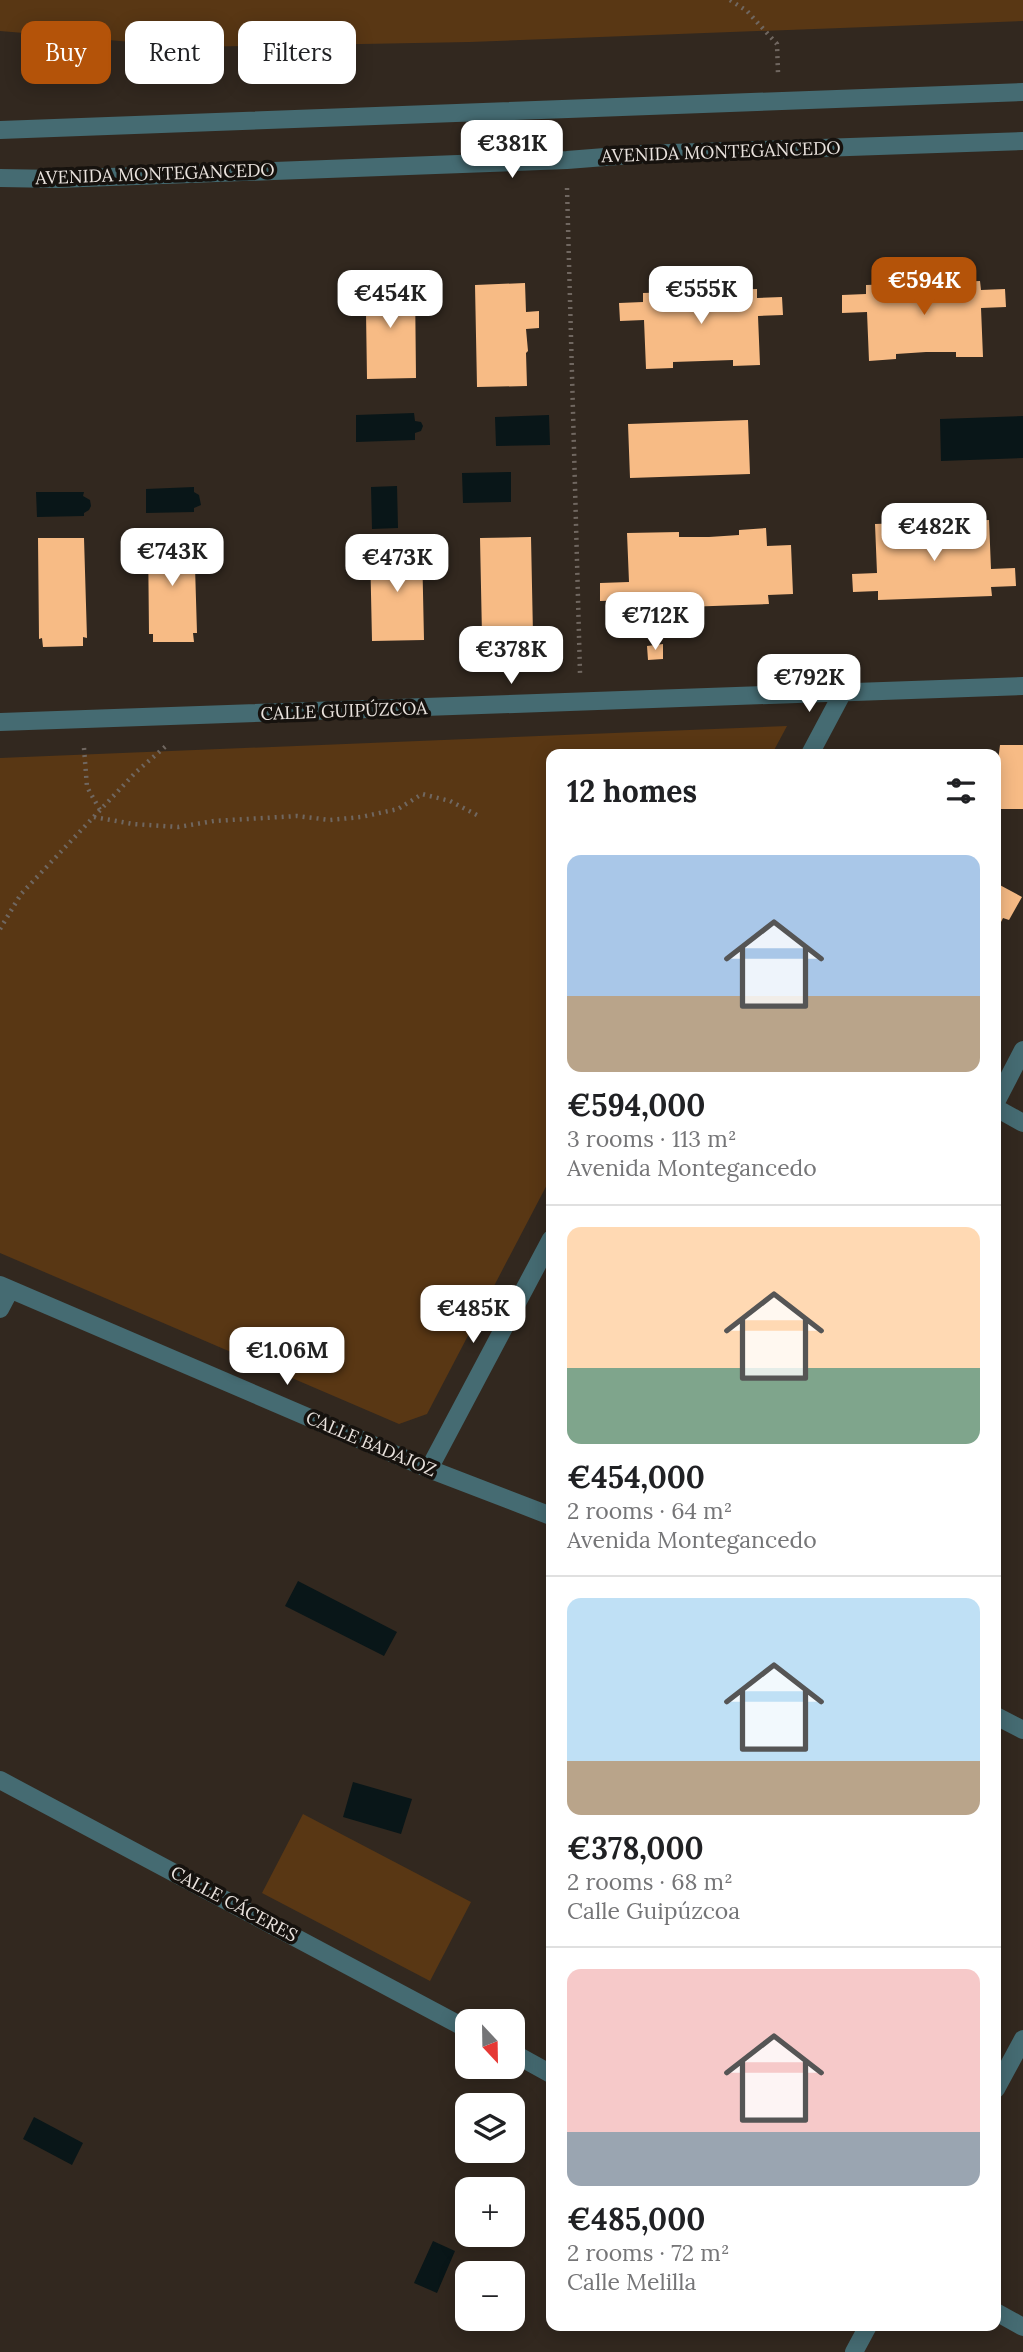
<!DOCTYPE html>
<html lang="en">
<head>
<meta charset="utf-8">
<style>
	body { margin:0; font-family:Lora,serif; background:#f2f2f2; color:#202124; height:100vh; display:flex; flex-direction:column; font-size:26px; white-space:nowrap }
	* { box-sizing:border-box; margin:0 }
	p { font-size:23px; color:#757577 }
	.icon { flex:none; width:38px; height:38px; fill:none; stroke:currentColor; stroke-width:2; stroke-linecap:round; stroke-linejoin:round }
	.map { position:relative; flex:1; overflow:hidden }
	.drawer { position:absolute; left:546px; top:749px; width:455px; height:1582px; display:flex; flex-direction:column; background:#fff; border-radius:14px; box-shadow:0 4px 18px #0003 }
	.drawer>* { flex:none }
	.guide { position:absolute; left:21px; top:21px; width:420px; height:63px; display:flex; gap:14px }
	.needle { width:46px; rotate:158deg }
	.fabs { position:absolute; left:455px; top:2009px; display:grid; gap:14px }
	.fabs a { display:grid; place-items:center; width:70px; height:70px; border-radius:14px; background:#fff; box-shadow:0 4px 18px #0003; font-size:35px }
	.price { position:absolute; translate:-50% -60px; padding:0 16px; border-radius:14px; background:#fff; color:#222; font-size:23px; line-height:46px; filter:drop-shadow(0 2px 4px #0008) }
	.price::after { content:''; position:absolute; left:50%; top:42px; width:21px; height:16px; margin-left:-10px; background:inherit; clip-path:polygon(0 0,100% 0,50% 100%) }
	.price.current { background:#b45309; color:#fff }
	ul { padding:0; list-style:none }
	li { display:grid; align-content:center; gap:14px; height:371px; padding:0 21px }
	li+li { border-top:2px solid #e0e0e0 }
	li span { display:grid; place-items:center; height:217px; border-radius:14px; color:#555 }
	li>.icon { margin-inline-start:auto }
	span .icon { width:126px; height:126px; fill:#fffc; stroke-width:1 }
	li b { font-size:30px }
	h2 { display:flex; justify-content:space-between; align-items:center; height:84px; padding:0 21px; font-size:30px }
	.tag { padding:0 24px; border-radius:14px; background:#fff; box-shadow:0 4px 18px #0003; font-size:24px; line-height:63px }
	.tag.current { background:#b45309; color:#fff }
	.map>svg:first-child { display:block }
</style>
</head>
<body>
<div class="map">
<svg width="1023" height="2352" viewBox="0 0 1023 2352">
	<rect width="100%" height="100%" fill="#32281f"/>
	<!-- green -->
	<path fill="#593714" d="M0,0H1023V21L470,42L192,47L0,31Z
		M787,726L772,754H551V1177L427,1414L399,1424L0,1253V758Z
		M303,1814L471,1902L430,1981L262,1893Z"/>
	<!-- water -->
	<path fill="#091618" d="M414,413L415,421L421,422L423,426L421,431L415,433V440L356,442V415Z
		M549,415L550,445L496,446L495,417Z
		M1023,416V458L941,461L940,419Z
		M511,472V502L463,503L462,473Z
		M397,486L398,528L372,529L371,487Z
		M194,487V492L199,495L201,505L194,508V512L146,513V489Z
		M36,492H84L83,496L90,500L91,506L89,510L84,513V516L37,517Z
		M298,1581L397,1632L384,1656L285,1606Z
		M353,1782L412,1799L401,1834L343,1817Z
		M34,2117L83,2143L72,2165L23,2139Z
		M433,2241L455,2251L437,2293L414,2283Z"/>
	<!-- building -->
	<path fill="#f7bb85" d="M980,281L981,290L1005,289L1006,307L981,308L983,357H956V352H926L896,354V359L869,361L867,312L842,313V295L866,294V285Z
		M365,283H415L416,378L367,379L366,312H363L362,288H365Z
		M525,283L526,312L539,311V328L526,329L528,351L526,353L527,386L477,387L475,285Z
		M757,289V298L782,297L783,315L758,316L760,365L733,366V360L673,362V368L646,369L644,320L620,321L619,303L643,302V293Z
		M748,420L750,474L630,478L628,424Z
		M989,520L991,569L1015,568L1016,586L991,587L992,596L878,600V591L853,592L852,574L877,573L875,524L902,523V530L962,527V521Z
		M766,528L767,546L791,545L793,594L768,595L769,604L655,608L654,599L600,601V583L629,582L627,533L679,532V537H709L739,535V530Z
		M194,533L197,633H193L194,642H153V634H149L148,535Z
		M531,537L533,635L482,636L480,538Z
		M38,538H84L87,638L83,637V646L43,647L42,638L39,639Z
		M422,546L424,640L372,641L370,547Z
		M663,644V659L648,660L647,646Z
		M1000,745H1023V809H996V765H1000L998,761Z
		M996,883L1022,897L1009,920L1003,918L996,932Z"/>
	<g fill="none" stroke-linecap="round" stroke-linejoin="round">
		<!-- path -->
		<path stroke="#706760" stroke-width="4.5" stroke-dasharray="2 5" stroke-linecap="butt" d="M730,0L747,11L777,44L778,73
			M567,188L580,673
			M84,748L87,787L100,810
			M94,817L133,824L178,827L214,821L297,816L330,820L361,817L398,809L422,794L450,801L477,815
			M0,929L21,894L136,772L166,746"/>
		<!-- minor -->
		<path stroke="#456b72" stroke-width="18" d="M0,130L1023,92
			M0,178L57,179L567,160L643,154L1023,141
			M0,722L1023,686
			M810,754L843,692
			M996,1102L1023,1050
			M996,1108L1023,1123
			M0,1285L429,1469L551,1516
			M0,1309L10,1290
			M429,1469L551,1239
			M996,1716L1023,1730
			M0,1780L467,2029
			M513,2053L551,2074
			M996,2089L1023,2039
			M996,2312L1023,2327
			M854,2352L868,2326"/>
	</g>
	<g text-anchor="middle" stroke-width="7" stroke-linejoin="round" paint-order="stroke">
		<!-- street labels -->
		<g font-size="18" fill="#eae3de" stroke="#16120e">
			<text transform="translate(721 152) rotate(-2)" y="6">AVENIDA MONTEGANCEDO</text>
			<text transform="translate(155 174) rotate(-2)" y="6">AVENIDA MONTEGANCEDO</text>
			<text transform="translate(344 711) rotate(-2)" y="6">CALLE GUIPÚZCOA</text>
			<text transform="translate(371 1444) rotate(23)" y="6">CALLE BADAJOZ</text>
			<text transform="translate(234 1904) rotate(28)" y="6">CALLE CÁCERES</text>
		</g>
	</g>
</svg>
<div class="fabs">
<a><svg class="needle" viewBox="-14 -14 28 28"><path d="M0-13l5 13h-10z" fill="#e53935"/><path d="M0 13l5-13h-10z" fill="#757577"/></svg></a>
<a><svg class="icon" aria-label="layers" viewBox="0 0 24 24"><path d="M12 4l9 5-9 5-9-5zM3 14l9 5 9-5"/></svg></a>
<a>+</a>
<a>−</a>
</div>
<b class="price" style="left:512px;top:180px">€381K</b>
<b class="price current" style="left:924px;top:317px">€594K</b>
<b class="price" style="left:701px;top:326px">€555K</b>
<b class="price" style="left:390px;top:330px">€454K</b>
<b class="price" style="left:934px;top:563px">€482K</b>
<b class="price" style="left:172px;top:588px">€743K</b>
<b class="price" style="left:397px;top:594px">€473K</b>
<b class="price" style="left:655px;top:652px">€712K</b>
<b class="price" style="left:511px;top:686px">€378K</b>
<b class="price" style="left:809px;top:714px">€792K</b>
<b class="price" style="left:473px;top:1345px">€485K</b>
<b class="price" style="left:287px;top:1387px">€1.06M</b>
<div class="guide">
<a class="tag current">Buy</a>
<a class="tag">Rent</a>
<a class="tag">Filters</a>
</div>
<section class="drawer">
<h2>12 homes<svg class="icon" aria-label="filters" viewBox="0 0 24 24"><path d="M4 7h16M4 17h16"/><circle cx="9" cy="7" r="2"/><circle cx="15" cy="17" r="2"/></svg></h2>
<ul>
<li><span style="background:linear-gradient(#a9c7e8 65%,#b9a48a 0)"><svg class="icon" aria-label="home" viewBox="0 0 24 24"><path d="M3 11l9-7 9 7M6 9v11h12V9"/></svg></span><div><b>€594,000</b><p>3 rooms · 113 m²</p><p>Avenida Montegancedo</p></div></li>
<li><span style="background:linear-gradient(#ffd9b3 65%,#7fa58c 0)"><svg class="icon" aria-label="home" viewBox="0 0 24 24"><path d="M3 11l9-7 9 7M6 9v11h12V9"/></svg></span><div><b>€454,000</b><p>2 rooms · 64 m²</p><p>Avenida Montegancedo</p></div></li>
<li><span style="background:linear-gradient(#bfe0f5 75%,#b9a48a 0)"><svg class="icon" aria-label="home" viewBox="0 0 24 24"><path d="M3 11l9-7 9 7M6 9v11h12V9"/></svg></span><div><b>€378,000</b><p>2 rooms · 68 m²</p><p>Calle Guipúzcoa</p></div></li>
<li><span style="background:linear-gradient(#f6c9c9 75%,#9aa5b1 0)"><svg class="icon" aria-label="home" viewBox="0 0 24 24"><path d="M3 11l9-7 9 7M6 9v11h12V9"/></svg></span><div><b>€485,000</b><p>2 rooms · 72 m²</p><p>Calle Melilla</p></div></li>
</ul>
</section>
</div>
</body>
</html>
